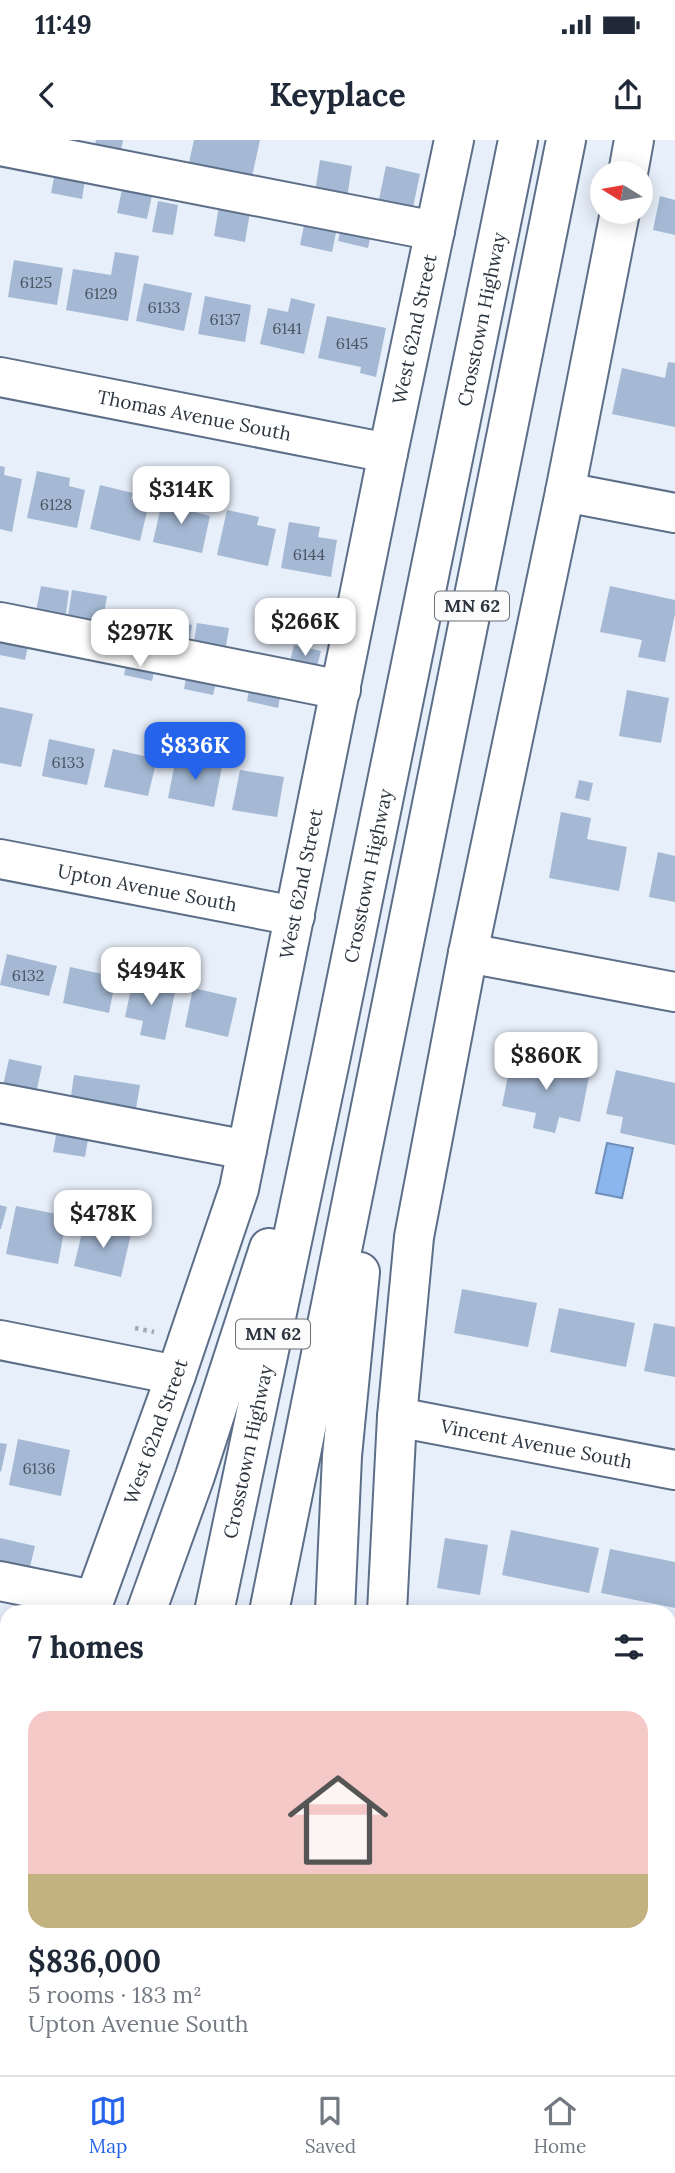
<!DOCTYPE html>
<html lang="en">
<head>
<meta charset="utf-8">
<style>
	body { margin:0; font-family:Lora,serif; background:#f6f6f7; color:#1f2937; height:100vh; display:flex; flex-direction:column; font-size:26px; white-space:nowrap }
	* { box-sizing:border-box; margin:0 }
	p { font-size:23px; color:#747a83 }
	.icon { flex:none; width:38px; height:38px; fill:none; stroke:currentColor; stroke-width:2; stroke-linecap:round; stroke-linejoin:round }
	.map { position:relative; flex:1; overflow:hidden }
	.panel { position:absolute; left:0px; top:1465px; width:676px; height:471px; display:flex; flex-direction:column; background:#fff; border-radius:21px 21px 0 0; box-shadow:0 4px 18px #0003 }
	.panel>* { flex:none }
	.needle { width:46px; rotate:281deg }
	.buttons { position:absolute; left:590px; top:21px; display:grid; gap:14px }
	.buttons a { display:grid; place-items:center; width:63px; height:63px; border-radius:50%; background:#fff; box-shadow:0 4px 18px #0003; font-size:35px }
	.price { position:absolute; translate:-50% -60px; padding:0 16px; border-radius:14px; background:#fff; color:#222; font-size:23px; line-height:46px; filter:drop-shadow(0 2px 4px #0008) }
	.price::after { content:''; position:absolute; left:50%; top:42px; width:21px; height:16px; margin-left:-10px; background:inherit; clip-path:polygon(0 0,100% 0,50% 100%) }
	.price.selected { background:#2563eb; color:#fff }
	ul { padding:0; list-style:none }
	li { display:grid; align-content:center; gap:14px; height:371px; padding:0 28px }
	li+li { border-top:2px solid #e0e1e3 }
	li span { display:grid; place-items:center; height:217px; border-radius:21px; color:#555 }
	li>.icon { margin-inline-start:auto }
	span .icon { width:126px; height:126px; fill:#fffc; stroke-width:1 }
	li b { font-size:30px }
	h2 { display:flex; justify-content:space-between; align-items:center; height:84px; padding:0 28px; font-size:30px }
	.status { display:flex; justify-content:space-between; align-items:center; height:49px; padding:0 35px; background:#fff; direction:ltr }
	.status svg { height:19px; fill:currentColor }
	header { display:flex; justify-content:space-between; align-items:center; height:91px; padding:0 28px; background:#fff; font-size:32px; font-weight:700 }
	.dock { display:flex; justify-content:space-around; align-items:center; height:98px; border-top:2px solid #e0e1e3; background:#fff; font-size:19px; color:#747a83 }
	.dock a { display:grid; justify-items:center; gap:4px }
	.dock .selected { color:#2563eb }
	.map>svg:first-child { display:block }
</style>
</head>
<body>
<div class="status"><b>11:49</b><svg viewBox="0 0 49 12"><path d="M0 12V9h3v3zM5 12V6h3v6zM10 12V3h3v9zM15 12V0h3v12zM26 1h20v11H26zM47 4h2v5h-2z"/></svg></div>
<header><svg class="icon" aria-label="back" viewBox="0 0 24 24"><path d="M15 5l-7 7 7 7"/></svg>Keyplace<svg class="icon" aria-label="share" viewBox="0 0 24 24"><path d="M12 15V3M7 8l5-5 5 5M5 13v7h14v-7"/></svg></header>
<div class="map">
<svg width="675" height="1935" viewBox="0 0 675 1935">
	<rect width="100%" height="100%" fill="#e7effa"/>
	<!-- water -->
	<path fill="#8ab5ed" stroke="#6e8fb9" stroke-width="2" d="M607,1003L633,1008L622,1058L596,1053Z"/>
	<!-- building -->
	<path fill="#a5b9d4" d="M96,0H123L120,15L94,10Z
		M194,0H260L251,41L188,27Z
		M320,20L352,26L347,58L315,52Z
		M57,22L87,27L82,59L51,53Z
		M386,26L420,34L412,72L378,64Z
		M124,40L154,46L147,79L117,73Z
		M221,54L252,60L245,102L214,96Z
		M660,56L675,60V95L653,90Z
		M158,61L178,65L173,95L152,92Z
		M307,71L339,78L332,112L300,105Z
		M343,79L373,86L368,108L338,101Z
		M115,112L139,116L128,181L66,170L73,129L111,135Z
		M14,120L63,128L57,165L8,157Z
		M144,143L192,153L184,191L136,181Z
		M205,156L251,165L245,202L198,194Z
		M291,158L315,164L304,214L260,204L268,168L288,172Z
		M327,176L386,188L376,237L360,233L361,227L318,218Z
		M668,222L675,223V287L612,274L622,228L665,238Z
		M0,326L5,327L4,335L22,339L12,392L0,389Z
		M37,331L70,338L69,346L85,350L77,388L27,378Z
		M100,345L133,353L131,359L149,363L140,401L90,389Z
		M163,357L196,364L195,372L210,376L202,413L153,402Z
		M227,370L259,377L257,385L276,389L268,426L217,415Z
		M289,382L320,387L318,397L337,400L331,437L281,428Z
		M41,446L69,451L65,481L35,476Z
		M610,446L675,460V474L665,522L638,517L642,500L600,492Z
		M72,450L107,456L102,488L67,482Z
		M165,480L192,485L189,505L162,500Z
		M197,483L229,488L225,512L193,507Z
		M0,492L30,498L25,520L0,515Z
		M294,505L321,511L316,531L289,525Z
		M128,516L156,523L152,541L124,535Z
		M188,528L218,535L213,555L184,549Z
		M251,540L282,546L278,568L247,561Z
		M627,550L669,558L661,603L619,596Z
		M0,567L33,574L21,627L0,623Z
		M49,599L95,609L87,645L42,636Z
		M113,609L157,619L148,656L104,647Z
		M176,617L222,627L214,667L168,658Z
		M240,630L284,637L277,677L232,670Z
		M579,640L593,643L589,661L575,658Z
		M561,672L591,678L587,699L627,707L619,751L549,738Z
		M658,712L675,716V762L649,757Z
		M7,814L57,826L49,856L0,845Z
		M70,827L116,837L109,873L63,863Z
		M133,839L176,848L165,900L140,895L143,881L125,877Z
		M193,848L237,858L228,897L185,887Z
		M512,916L590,932L580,982L559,977L555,993L533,988L536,973L502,966Z
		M9,919L42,926L35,958L2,950Z
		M616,930L675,943V1005L620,993L623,977L606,974Z
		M74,935L140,945L135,974L70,963Z
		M58,984L90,988L85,1017L53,1012Z
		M0,1065L7,1067L1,1089H0Z
		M16,1066L67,1076L58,1124L6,1114Z
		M84,1084L131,1094L121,1137L74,1126Z
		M462,1149L537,1163L528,1207L454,1193Z
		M559,1168L635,1183L626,1227L550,1212Z
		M654,1183L675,1187V1237L644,1231Z
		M18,1299L70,1310L61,1356L9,1345Z
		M0,1303L7,1304L1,1332L0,1331Z
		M511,1390L599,1408L589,1453L502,1435Z
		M0,1398L35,1406L28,1435L0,1429Z
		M445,1398L488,1405L480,1455L437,1448Z
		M610,1409L675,1422V1468L601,1453Z
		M668,1674L675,1675V1721L668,1720Z
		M668,1898L675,1899V1935H607L609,1928H668Z
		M503,1928H534L533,1935H501Z
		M570,1928H594L593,1934Z"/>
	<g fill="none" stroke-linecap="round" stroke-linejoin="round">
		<defs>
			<g id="minor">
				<path d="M0,6L435,91"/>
				<path d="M628,33L634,0"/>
				<path id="s1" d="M0,237L388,313"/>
				<path d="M565,352L675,373"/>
				<path d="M0,482L341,550"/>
				<path id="s2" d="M0,719L295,776"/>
				<path d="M468,813L675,852"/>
				<path d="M0,963L247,1010"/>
				<path d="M0,1200L176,1235"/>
				<path id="s3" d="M397,1277L675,1330"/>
				<path d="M0,1441L94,1460"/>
				<path id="s4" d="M90,1472L176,1235L239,1049L388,313L454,0"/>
				<path d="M387,1472L397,1277L414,1097L468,813L565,352L620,72"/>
				<path d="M0,1667L7,1668"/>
				<path d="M668,1805L675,1806"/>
			</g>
			<g id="highway">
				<path d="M146,1472L195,1336L269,1108"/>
				<path id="s5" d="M214,1472L331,916L518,0"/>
				<path d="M269,1472L566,0"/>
				<path d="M335,1472L342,1316L360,1132"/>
				<path d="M0,1880L7,1861"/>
				<path d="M119,1935L121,1928"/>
				<path d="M175,1935L176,1928"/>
				<path d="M311,1935L312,1928"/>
			</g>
		</defs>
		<!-- minor casing -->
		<use href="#minor" stroke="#5d6f88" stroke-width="42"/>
		<!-- highway casing -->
		<use href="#highway" stroke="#5d6f88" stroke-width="42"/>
		<!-- path -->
		<path stroke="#a1a9b4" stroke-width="4.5" stroke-dasharray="3.5 5" stroke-linecap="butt" d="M135,1188L154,1192
			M390,1935L391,1928"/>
		<!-- minor -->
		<use href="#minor" stroke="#fff" stroke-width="38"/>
		<!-- highway -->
		<use href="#highway" stroke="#fff" stroke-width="38"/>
	</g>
	<g text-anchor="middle" stroke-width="5" stroke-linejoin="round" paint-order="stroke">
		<!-- number labels -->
		<g font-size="16" fill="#4a5664">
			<text x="36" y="148">6125</text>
			<text x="101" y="159">6129</text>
			<text x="164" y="173">6133</text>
			<text x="225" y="185">6137</text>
			<text x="287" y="194">6141</text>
			<text x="352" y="209">6145</text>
			<text x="56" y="370">6128</text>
			<text x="309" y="420">6144</text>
			<text x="68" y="628">6133</text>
			<text x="28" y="841">6132</text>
			<text x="39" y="1334">6136</text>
		</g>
		<!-- shield labels -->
		<g fill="#fbfbfb" stroke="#6a7077" stroke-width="2">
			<rect x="435" y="451.5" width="74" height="29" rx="5"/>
			<rect x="236" y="1179.5" width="74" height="29" rx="5"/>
		</g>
		<g font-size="18" font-weight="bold" fill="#2c353f">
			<text x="472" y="472">MN 62</text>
			<text x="273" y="1200">MN 62</text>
		</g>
		<!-- street labels -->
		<g font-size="19" fill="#2c353f" stroke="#fbfbfb">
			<text dy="7" stroke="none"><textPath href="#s5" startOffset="1320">Crosstown Highway</textPath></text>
			<text dy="7" stroke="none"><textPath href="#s4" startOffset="1326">West 62nd Street</textPath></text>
			<text dy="7" stroke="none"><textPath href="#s1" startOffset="198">Thomas Avenue South</textPath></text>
			<text dy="7" stroke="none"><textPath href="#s5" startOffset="752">Crosstown Highway</textPath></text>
			<text dy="7" stroke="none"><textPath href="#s4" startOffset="760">West 62nd Street</textPath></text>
			<text dy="7" stroke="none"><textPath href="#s2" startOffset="150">Upton Avenue South</textPath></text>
			<text dy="7" stroke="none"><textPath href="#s4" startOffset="192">West 62nd Street</textPath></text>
			<text dy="7" stroke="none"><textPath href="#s3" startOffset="142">Vincent Avenue South</textPath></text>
			<text dy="7" stroke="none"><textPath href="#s5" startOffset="164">Crosstown Highway</textPath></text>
		</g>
	</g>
</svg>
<div class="buttons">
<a><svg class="needle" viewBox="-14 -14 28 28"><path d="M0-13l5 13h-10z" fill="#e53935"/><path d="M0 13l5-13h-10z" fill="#747a83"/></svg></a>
</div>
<b class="price" style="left:181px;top:386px">$314K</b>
<b class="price" style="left:305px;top:518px">$266K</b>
<b class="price" style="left:140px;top:529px">$297K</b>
<b class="price selected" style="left:195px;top:642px">$836K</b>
<b class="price" style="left:151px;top:867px">$494K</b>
<b class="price" style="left:546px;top:952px">$860K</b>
<b class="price" style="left:103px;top:1110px">$478K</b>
<section class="panel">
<h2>7 homes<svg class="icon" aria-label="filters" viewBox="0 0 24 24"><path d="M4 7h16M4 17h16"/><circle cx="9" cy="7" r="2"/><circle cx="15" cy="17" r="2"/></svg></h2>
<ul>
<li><span style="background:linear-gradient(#f6c9c9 75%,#c2b280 0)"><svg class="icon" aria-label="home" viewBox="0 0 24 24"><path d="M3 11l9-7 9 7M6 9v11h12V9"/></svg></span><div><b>$836,000</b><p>5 rooms · 183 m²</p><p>Upton Avenue South</p></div></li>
</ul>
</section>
</div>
<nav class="dock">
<a class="selected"><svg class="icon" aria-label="map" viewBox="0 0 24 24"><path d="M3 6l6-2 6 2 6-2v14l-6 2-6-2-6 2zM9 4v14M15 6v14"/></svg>Map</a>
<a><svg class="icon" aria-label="saved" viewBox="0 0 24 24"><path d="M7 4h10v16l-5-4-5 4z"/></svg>Saved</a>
<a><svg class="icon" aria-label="home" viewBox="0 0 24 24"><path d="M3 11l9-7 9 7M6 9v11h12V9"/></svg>Home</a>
</nav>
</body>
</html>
